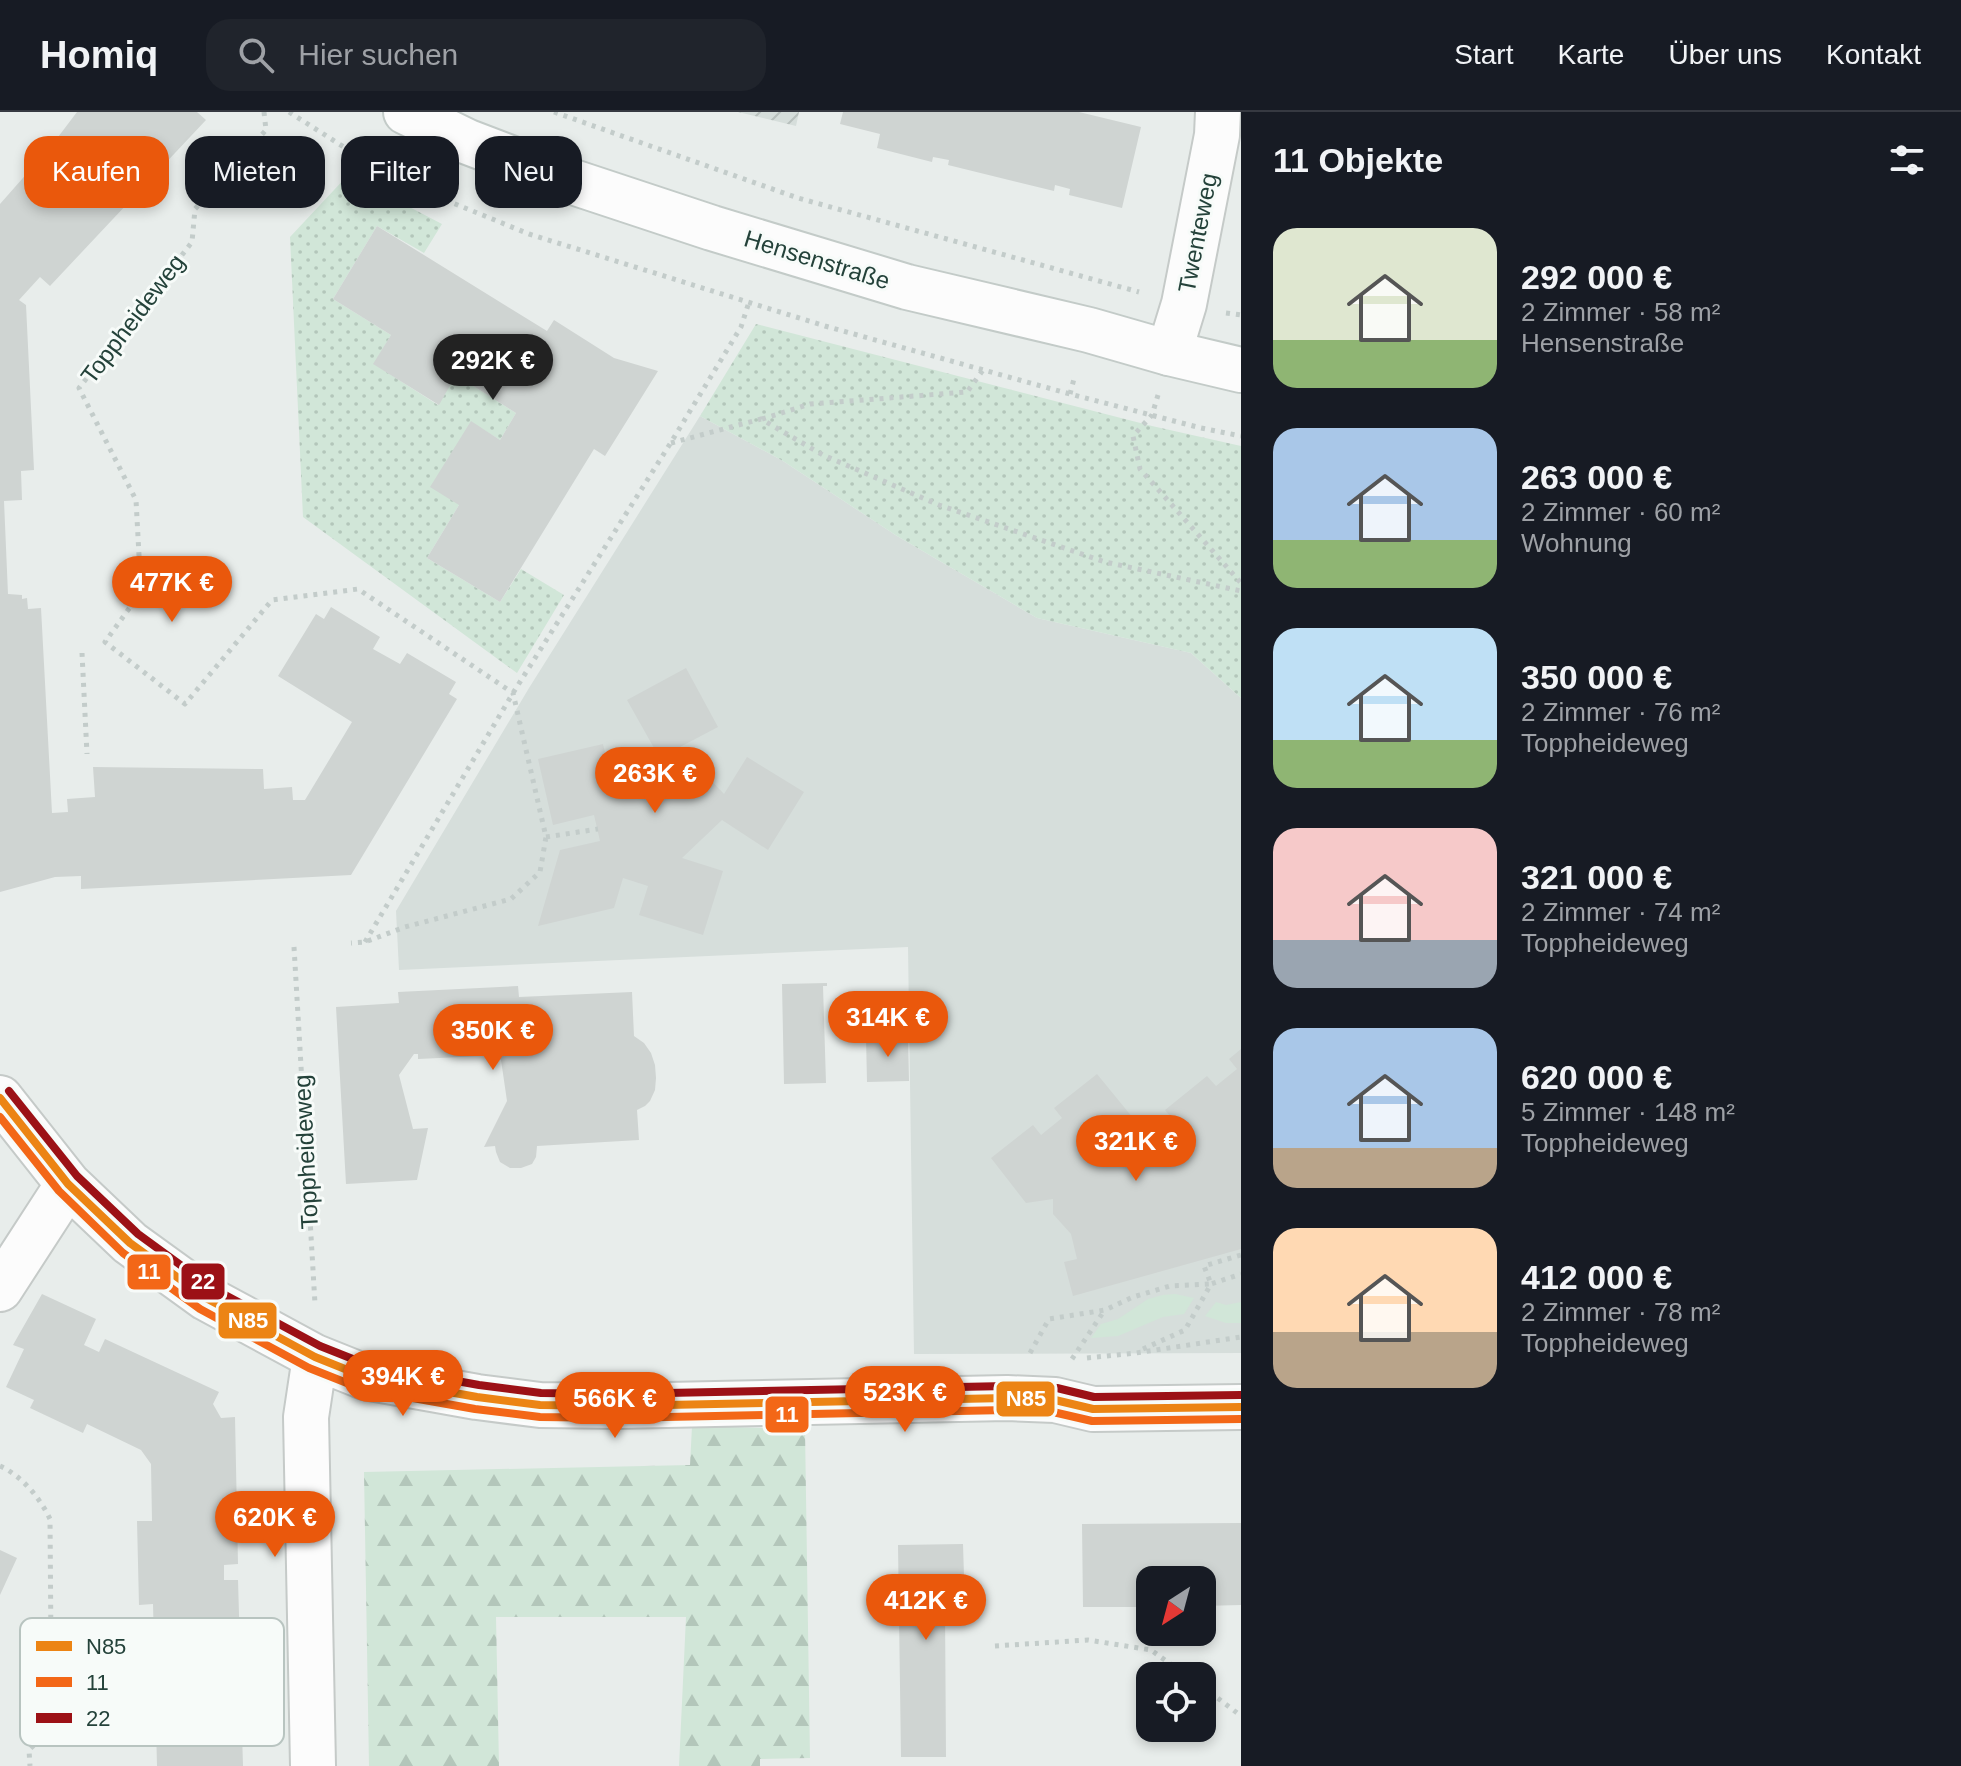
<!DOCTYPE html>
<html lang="de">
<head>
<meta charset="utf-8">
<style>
	body { margin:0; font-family:Helvetica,sans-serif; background:#20242c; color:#f1f3f6; height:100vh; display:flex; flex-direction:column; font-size:30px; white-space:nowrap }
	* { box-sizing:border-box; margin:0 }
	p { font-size:26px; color:#9ea1a6 }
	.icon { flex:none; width:44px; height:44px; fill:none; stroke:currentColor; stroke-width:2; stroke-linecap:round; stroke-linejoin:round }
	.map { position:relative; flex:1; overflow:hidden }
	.drawer { display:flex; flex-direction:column; background:#171b24; width:720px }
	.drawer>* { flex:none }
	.guide { position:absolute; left:24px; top:24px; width:760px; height:72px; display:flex; gap:16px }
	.needle { width:52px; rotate:216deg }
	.fabs { position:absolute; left:1136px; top:1454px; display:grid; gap:16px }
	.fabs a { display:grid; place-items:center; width:80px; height:80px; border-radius:16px; background:#171b24; box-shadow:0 4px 12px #0003; font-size:40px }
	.price { position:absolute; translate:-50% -68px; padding:0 18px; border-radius:28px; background:#ea580c; color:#fff; font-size:26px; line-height:52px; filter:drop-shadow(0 2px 4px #0008) }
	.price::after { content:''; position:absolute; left:50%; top:48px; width:24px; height:18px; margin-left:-12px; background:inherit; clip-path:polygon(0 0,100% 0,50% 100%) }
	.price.on { background:#222; color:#fff }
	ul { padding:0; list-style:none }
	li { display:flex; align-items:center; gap:24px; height:200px; padding:0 32px }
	li span { display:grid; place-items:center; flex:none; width:224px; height:160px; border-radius:24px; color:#555 }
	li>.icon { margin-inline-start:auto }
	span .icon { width:96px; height:96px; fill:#fffc; stroke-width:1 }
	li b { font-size:34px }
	h2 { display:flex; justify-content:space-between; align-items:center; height:96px; padding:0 32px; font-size:34px }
	.tag { padding:0 28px; border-radius:24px; background:#171b24; box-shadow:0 4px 12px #0003; font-size:28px; line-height:72px }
	.tag.on { background:#ea580c; color:#fff }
	header { display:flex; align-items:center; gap:48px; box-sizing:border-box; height:112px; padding:0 40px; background:#171b24; border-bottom:2px solid #363941 }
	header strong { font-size:38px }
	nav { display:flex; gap:44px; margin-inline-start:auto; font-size:28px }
	.search { width:560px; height:72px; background:#20242c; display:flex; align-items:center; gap:20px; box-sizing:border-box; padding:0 28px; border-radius:24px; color:#9ea1a6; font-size:30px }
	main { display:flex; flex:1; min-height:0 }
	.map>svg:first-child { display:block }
</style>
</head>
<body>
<header>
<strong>Homiq</strong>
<div class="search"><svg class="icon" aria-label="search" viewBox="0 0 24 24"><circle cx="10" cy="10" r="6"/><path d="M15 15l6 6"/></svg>Hier suchen</div>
<nav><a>Start</a><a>Karte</a><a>Über uns</a><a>Kontakt</a></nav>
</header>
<main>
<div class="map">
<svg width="1241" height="1654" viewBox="0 0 1241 1654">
	<defs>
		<pattern id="industrial-furrows" width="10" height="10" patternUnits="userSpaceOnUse" patternTransform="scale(2)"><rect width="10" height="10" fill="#d6dedb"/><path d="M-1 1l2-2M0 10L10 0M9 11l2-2" fill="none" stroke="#b8c0bd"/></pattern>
		<pattern id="forest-firs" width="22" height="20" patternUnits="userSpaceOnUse" patternTransform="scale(2)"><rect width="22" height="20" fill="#d1e6d8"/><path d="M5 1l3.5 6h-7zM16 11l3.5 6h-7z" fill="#b3c6ba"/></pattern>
		<pattern id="park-dots" width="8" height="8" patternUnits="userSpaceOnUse" patternTransform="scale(2)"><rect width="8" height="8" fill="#d1e6d8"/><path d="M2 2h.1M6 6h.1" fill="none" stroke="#b3c6ba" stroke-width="1.8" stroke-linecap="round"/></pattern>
	</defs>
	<rect width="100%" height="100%" fill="#e8edeb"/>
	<!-- built -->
	<path fill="#d6dedb" d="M700,304L783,349L897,424L1037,506L1191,541L1241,586V1241L914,1242L908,835L399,858L396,799L529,576Z"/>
	<!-- industrial -->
	<path fill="url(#industrial-furrows)" d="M738,0H799L796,14Z"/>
	<!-- grass -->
	<path fill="#d1e6d8" d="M1175,1182L1194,1186L1184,1202L1163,1205L1118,1224L1091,1226L1101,1212L1118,1207L1148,1187L1163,1183Z
		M1216,1190L1226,1193L1241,1190V1211H1226L1205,1204Z"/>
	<!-- forest -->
	<path fill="url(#forest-firs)" d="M692,1314L805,1317L810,1646L760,1647V1654H679L686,1505H496L499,1654H369L364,1360L690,1353Z"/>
	<!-- park -->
	<path fill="url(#park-dots)" d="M348,63L442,112L424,141L377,114L333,187L391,223L374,252L438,293L456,263L516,301L500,328L471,310L459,393L427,446L500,490L521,457L564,483L517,561L303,405L290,125Z
		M756,212L1152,314L1241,334V586L1191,541L1037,506L897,424L783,349L700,304Z"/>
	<!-- building -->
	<path fill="#cfd4d2" d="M77,0H197L206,8L50,174L40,165L19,188L26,193L34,358L21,359L22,388L4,389L8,482L22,483V487L27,486L28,497L41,496L52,701L68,700L67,687L95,685L93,655L263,657L264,677L292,675L293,688H305L352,610L278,564L316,502L324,507L331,495L380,525L373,537L400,552L407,541L456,570L449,582L457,587L351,763L81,777V764L55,765L0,780V92L52,33Z
		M843,0H1079L1141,15L1122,96L1069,83L1070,77L1055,73L1054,79L948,53L949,48L933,45L932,50L877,36L880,22L840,12Z
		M377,114L547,219L554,208L614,246L658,259L605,344L594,337L500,490L427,446L459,393L430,375L471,309L500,328L516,301L456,263L439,293L373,252L391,223L333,187Z
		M686,556L718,615L680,635L724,682L747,645L804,680L768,738L722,708L682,746L723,759L703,823L639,803L648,774L623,766L614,796L538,814L560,738L600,729L594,703L553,713L538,647L603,632L613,674L654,636L627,588Z
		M827,871V874H823L826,971L784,972L782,872Z
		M518,874L519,885L632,880L634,924L644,931L651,941L655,953L656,966L655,978L650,989L645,994L637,998L639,1028L537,1034L536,1045L532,1052L521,1056H510L500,1050L496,1040L495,1034L484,1035L507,989L501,948L486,938L482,939V944L418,947V942H414L399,963L413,1017L428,1016L417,1068L346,1072L336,895L399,891L398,880Z
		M908,924L909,969L867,970L866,925Z
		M1241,937V1137L1073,1184L1064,1150L1077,1147L1071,1122L1053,1102V1087L1026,1091L991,1046L1033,1013L1041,1023L1062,1006L1054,996L1097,962L1133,1006L1121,1035L1154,1048L1196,1036L1165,998L1207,964L1216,974L1237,957L1229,947Z
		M42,1182L96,1207L84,1233L99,1240L105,1227L219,1280L213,1292L221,1306L235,1305L238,1452L224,1453V1468H238L241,1571H227V1587H241L243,1654H157L153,1492L139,1493L137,1409H152L151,1352L141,1338L87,1312L83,1321L30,1296L34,1288L6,1275L24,1237L13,1233Z
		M1241,1411V1493L1202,1494V1468H1150V1495H1083L1082,1412Z
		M963,1432L965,1496L945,1497L946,1645H901L898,1433Z
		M0,1438L17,1446L0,1483Z"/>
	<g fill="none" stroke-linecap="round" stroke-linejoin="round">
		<defs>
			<path id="street" d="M1169,241L1184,192L1217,23L1218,0
				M0,986L68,1072L130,1131L206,1186L315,1245L365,1265L477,1285L540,1293L618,1294L1007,1286L1055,1288L1093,1297L1241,1295
				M0,1177L68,1072
				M313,1654L306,1305L315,1245"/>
			<path id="secondary" d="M406,0L468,30L570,69L712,116L907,175L1089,218L1169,241L1241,258"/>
		</defs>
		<!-- street casing -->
		<use href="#street" stroke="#c5cac8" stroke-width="48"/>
		<!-- secondary casing -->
		<use href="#secondary" stroke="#c3cbc8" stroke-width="48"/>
		<!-- path -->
		<path stroke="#c3ccca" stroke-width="5" stroke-dasharray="4 6" stroke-linecap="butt" d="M264,0L266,18L195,97L192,130L79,276L136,388L141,480L105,530L185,592L272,488L358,477L513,581L546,725L540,760L511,787L405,815L365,830L351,831
			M289,0L394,67L529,122L825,214L1070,282L1201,316L1241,324
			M554,0L798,86L1139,180
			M1226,201L1241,203
			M1070,282L1075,263
			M1158,283L1152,303L1133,324L1140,357L1241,471
			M762,307L810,292L967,280L983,258
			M671,331L761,307L823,343L939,393L1105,450L1241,479
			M82,541L87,642
			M546,725L598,717
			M365,830L513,581L670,332L741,215L749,190
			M294,835L315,1192
			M1143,1237L1185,1218L1211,1172L1241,1162
			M1030,1241L1049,1207L1105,1198L1133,1185L1170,1174L1211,1172L1204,1154L1241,1143
			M1087,1246L1136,1241L1241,1225
			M1072,1247L1104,1199
			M0,1354C22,1364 40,1386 50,1407L51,1536L22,1566V1591L49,1618L29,1638L30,1654
			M995,1534L1088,1528L1151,1538L1187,1564
			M1202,1574L1241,1604"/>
		<!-- street -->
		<use href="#street" stroke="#fcfcfc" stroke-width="44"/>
		<!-- secondary -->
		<use href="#secondary" stroke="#fcfcfc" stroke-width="44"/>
		<defs>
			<path id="bus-1" d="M0,986L68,1072L130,1131L206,1186L315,1245L365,1265L477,1285L540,1293L618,1294L1007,1286L1055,1288L1093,1297L1241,1295"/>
			<path id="bus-2" d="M0,1005L59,1079L123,1141L200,1197L309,1256L362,1277L475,1297L540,1305L618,1306L1007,1298L1053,1300L1092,1309L1241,1307"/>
			<path id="bus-3" d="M9,979L77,1064L138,1122L212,1176L320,1234L368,1253L479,1273L541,1281L618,1282L1007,1274L1057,1276L1094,1285L1241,1283"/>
		</defs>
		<!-- bus-1 casing -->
		<use href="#bus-1" stroke="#f7fbf9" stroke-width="14"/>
		<!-- bus-2 casing -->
		<use href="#bus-2" stroke="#f7fbf9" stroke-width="14"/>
		<!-- bus-3 casing -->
		<use href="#bus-3" stroke="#f7fbf9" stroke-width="14"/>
		<!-- bus-1 -->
		<use href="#bus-1" stroke="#ec8414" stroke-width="8"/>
		<!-- bus-2 -->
		<use href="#bus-2" stroke="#f36717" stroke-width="8"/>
		<!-- bus-3 -->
		<use href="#bus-3" stroke="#9c1116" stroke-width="8"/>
	</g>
	<g text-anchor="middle" stroke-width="6" stroke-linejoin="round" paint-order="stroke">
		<!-- street labels -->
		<g font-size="24" fill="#24423a" stroke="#f7fbf9">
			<text transform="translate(1198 121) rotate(-79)" y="8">Twenteweg</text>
			<text transform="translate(817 148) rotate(17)" y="8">Hensenstraße</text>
			<text transform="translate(133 207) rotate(-53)" y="8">Toppheideweg</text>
			<text transform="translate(306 1040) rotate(-93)" y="8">Toppheideweg</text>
		</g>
	</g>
	<!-- legend -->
	<rect x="20" y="1506" width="264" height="128" rx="12" fill="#f7fbf9" stroke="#b8c4c0" stroke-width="2"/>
	<rect x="36" y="1529" width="36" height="10" fill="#ec8414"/>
	<rect x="36" y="1565" width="36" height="10" fill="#f36717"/>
	<rect x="36" y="1601" width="36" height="10" fill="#9c1116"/>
	<g font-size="22" fill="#24423a">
		<text x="86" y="1542">N85</text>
		<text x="86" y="1578">11</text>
		<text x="86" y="1614">22</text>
	</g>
	<g stroke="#f7fbf9" stroke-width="3">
		<rect x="126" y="1141" width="46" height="38" rx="8" fill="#f36717"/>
		<rect x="180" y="1150" width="46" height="39" rx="8" fill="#9c1116"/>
		<rect x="217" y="1189" width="61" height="39" rx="8" fill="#ec8414"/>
		<rect x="995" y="1268" width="61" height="38" rx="8" fill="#ec8414"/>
		<rect x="764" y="1283" width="46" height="39" rx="8" fill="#f36717"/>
	</g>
	<g font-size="22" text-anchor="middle" font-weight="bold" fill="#fff">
		<text x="149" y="1167">11</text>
		<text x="203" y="1177">22</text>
		<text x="248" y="1216">N85</text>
		<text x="1026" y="1294">N85</text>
		<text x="787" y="1310">11</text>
	</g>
</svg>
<div class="fabs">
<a><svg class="needle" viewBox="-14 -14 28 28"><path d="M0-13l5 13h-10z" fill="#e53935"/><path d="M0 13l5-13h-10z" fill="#9ea1a6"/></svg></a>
<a><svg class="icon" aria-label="locate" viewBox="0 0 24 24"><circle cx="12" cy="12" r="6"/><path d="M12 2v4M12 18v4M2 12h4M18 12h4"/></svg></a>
</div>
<b class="price on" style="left:493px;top:290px">292K €</b>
<b class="price" style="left:172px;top:512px">477K €</b>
<b class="price" style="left:655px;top:703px">263K €</b>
<b class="price" style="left:888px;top:947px">314K €</b>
<b class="price" style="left:493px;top:960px">350K €</b>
<b class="price" style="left:1136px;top:1071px">321K €</b>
<b class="price" style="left:403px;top:1306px">394K €</b>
<b class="price" style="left:905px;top:1322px">523K €</b>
<b class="price" style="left:615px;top:1328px">566K €</b>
<b class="price" style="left:275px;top:1447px">620K €</b>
<b class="price" style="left:926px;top:1530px">412K €</b>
<div class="guide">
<a class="tag on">Kaufen</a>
<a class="tag">Mieten</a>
<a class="tag">Filter</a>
<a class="tag">Neu</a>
</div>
</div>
<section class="drawer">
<h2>11 Objekte<svg class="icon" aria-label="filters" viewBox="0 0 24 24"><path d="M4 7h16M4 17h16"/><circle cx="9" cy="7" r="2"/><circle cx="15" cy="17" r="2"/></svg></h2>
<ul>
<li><span style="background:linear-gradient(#dfe7d0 70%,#8fb573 0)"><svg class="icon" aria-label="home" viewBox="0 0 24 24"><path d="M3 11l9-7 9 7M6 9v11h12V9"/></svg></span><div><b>292 000 €</b><p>2 Zimmer · 58 m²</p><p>Hensenstraße</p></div></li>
<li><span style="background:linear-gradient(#a9c7e8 70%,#8fb573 0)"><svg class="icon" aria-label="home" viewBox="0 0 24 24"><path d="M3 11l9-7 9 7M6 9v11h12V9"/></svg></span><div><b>263 000 €</b><p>2 Zimmer · 60 m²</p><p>Wohnung</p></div></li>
<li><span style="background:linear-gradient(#bfe0f5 70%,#8fb573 0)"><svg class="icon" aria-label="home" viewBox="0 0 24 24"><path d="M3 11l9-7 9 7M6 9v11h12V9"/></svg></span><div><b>350 000 €</b><p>2 Zimmer · 76 m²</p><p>Toppheideweg</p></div></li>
<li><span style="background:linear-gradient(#f6c9c9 70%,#9aa5b1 0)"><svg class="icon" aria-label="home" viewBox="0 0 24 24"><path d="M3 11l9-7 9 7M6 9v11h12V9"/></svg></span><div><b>321 000 €</b><p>2 Zimmer · 74 m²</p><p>Toppheideweg</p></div></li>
<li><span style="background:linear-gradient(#a9c7e8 75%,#b9a48a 0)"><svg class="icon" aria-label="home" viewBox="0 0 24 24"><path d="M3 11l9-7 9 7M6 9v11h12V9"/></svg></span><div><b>620 000 €</b><p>5 Zimmer · 148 m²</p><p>Toppheideweg</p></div></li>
<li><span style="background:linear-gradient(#ffd9b3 65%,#b9a48a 0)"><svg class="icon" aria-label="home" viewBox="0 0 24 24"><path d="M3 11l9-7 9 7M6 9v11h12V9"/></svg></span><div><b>412 000 €</b><p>2 Zimmer · 78 m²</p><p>Toppheideweg</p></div></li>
</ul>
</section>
</main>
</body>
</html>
